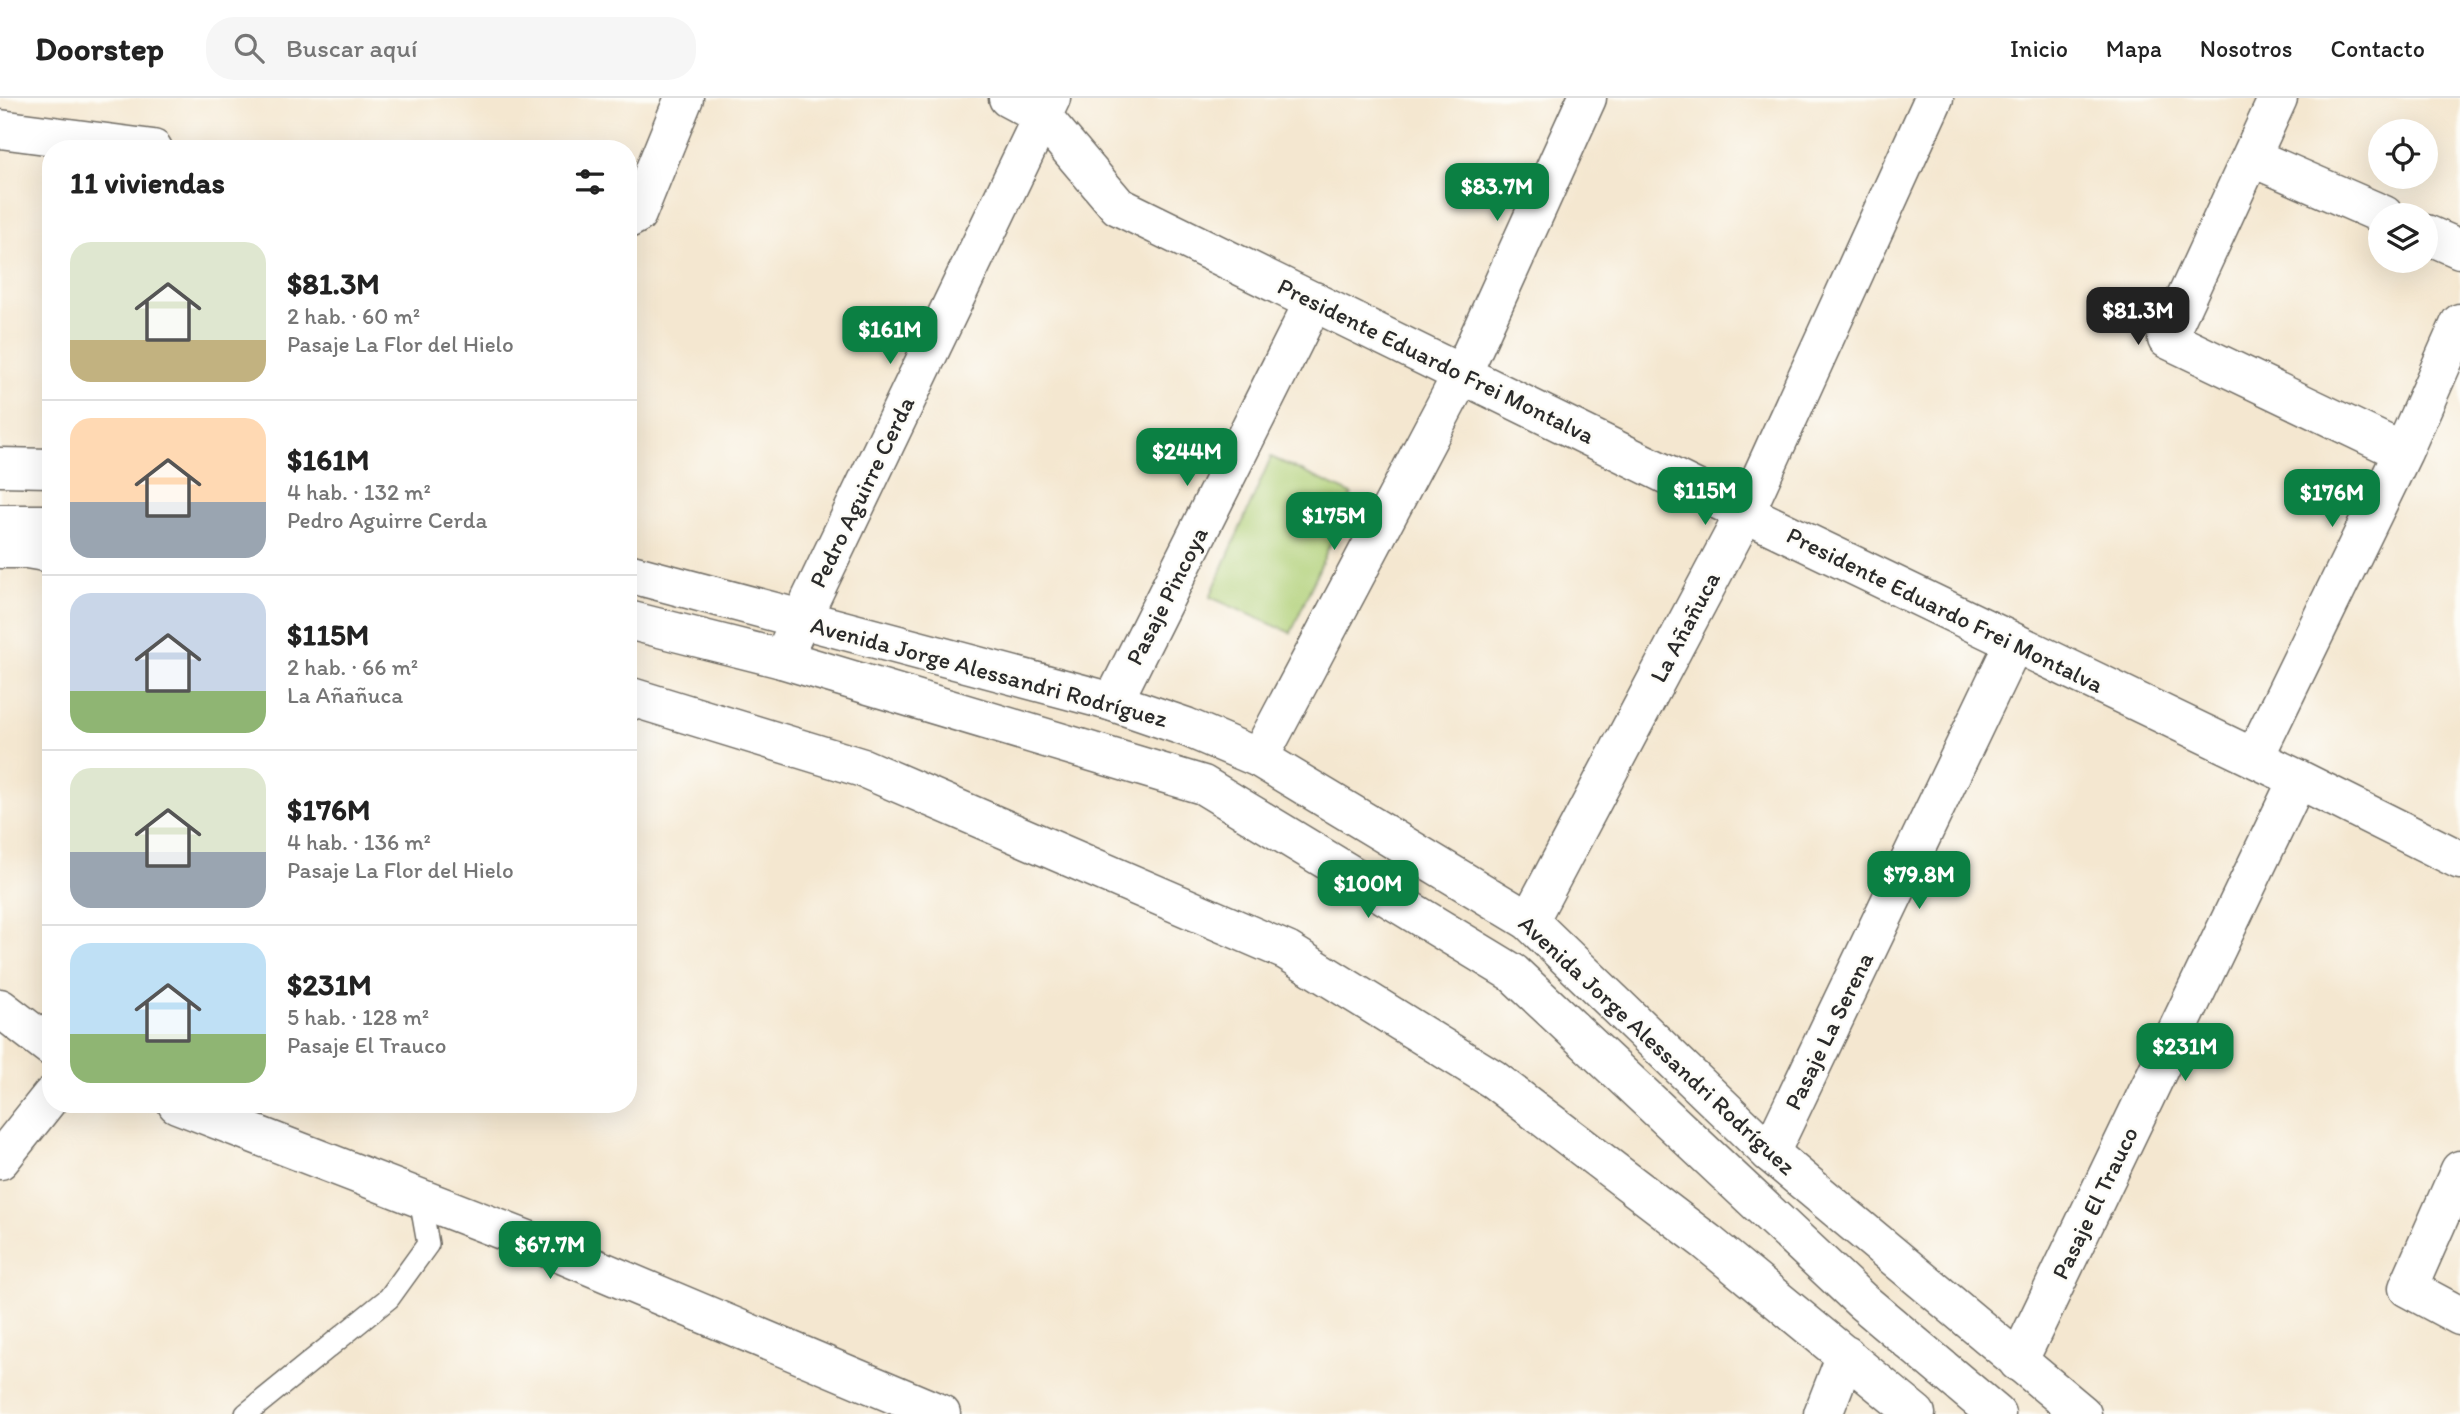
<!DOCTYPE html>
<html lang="es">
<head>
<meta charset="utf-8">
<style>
	body { margin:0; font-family:Itim,sans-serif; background:#f6f6f6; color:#222; height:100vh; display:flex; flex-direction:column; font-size:26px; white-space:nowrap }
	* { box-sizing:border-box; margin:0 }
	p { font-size:23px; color:#767676 }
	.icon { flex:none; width:38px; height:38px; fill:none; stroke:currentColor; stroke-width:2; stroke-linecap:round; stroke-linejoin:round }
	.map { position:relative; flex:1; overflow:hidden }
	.side { position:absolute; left:42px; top:42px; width:595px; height:973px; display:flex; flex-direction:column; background:#fff; border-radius:28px; box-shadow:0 7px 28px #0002 }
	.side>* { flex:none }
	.buttons { position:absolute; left:2368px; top:21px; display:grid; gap:14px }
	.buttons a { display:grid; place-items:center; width:70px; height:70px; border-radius:50%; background:#fff; box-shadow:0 7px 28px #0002; font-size:35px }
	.price { position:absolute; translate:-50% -60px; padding:0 16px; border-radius:14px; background:#0b8043; color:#fff; font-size:23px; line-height:46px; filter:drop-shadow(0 2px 4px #0008) }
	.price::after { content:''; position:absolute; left:50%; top:42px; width:21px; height:16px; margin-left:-10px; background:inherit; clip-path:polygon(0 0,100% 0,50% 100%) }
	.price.current { background:#222; color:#fff }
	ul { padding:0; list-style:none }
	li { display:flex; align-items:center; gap:21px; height:175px; padding:0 28px }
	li+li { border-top:2px solid #e0e0e0 }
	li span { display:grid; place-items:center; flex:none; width:196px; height:140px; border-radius:21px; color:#555 }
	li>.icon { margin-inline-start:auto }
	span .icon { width:84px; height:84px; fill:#fffc; stroke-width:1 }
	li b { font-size:30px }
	h2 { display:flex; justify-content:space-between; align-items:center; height:84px; padding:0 28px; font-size:30px }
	header { display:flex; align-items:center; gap:42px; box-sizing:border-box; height:98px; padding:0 35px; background:#fff; border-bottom:2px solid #e0e0e0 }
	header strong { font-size:33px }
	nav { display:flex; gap:38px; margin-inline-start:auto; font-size:24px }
	.search { width:490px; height:63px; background:#f6f6f6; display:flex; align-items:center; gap:18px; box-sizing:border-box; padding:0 24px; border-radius:28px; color:#767676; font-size:26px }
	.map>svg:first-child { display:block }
</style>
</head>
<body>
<header>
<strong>Doorstep</strong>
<div class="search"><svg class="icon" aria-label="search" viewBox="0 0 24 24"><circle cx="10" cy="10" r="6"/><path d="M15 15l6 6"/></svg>Buscar aquí</div>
<nav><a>Inicio</a><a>Mapa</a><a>Nosotros</a><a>Contacto</a></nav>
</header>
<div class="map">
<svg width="2460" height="1316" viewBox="0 0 2460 1316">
	<rect width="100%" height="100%" fill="#fdfcf7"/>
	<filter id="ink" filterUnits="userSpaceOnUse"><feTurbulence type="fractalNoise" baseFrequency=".0143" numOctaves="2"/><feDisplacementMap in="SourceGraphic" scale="14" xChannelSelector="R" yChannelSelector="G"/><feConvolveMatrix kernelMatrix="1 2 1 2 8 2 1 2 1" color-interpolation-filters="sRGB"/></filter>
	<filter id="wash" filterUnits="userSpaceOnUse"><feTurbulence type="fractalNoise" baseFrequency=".00686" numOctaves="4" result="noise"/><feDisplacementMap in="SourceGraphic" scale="28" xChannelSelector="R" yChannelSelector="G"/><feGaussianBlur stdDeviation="1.57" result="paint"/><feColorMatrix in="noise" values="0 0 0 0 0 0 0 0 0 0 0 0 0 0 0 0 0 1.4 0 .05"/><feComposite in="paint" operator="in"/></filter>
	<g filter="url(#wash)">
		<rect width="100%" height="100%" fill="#f4e7d0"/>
		<!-- green -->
		<path fill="#afcf76" stroke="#6d7d50" stroke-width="2" d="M1271,359L1352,396L1291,535L1210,499Z"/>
	</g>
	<g filter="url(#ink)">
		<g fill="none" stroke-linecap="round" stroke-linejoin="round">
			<defs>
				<path id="service" d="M246,1316L389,1200L428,1146L420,1101"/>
				<path id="minor" d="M1008,0L1042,18L1118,108L1745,415L2298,681L2460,762
					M2278,0L2167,241L2403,354
					M0,31L153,51
					M2251,59L2384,117
					M628,121L637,116L684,0
					M2426,136L2460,151
					M0,451H27L51,455
					M782,561L1051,0
					M628,598L863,670L1287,853L1493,981L1707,1144L1916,1316
					M1113,604L1314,203
					M1259,660L1462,276L1587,0
					M2254,660L2403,354L2460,225
					M1529,823L1745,415L1934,0
					M0,910L51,949
					M177,1006L538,1146L941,1316
					M1770,1055L2014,545
					M0,1062L51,998
					M2460,1072L2408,1190L2460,1218
					M2018,1264L2298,681
					M1823,1316L1846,1257"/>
				<path id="tertiary" d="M0,369L51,370
					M0,426H51
					M628,475L1113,604L1186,629L1259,660L1529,823L1770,1055L2082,1316
					M628,522L782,561L1203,687L1513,875L1862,1203L1996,1316"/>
			</defs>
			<!-- service casing -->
			<use href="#service" stroke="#716d65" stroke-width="24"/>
			<!-- minor casing -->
			<use href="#minor" stroke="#716d65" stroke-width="41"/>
			<!-- tertiary casing -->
			<use href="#tertiary" stroke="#716d65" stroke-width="41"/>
			<!-- service -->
			<use href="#service" stroke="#fff" stroke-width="21"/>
			<!-- minor -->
			<use href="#minor" stroke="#fff" stroke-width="38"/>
			<!-- tertiary -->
			<use href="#tertiary" stroke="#fff" stroke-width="38"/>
		</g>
	</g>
	<g text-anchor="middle" stroke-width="5" stroke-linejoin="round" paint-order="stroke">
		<!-- street labels -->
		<g font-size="24" fill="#2b2b2b" stroke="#fdfcf7">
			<text transform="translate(1436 263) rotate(26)" y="8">Presidente Eduardo Frei Montalva</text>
			<text transform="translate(862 394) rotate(-64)" y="8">Pedro Aguirre Cerda</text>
			<text transform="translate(1167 498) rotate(-63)" y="8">Pasaje Pincoya</text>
			<text transform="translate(1945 512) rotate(26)" y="8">Presidente Eduardo Frei Montalva</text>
			<text transform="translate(1685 529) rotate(-62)" y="8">La Añañuca</text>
			<text transform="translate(989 574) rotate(15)" y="8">Avenida Jorge Alessandri Rodríguez</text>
			<text transform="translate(1829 933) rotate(-64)" y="8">Pasaje La Serena</text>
			<text transform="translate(1657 947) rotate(43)" y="8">Avenida Jorge Alessandri Rodríguez</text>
			<text transform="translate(2095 1105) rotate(-64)" y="8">Pasaje El Trauco</text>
		</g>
	</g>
</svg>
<div class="buttons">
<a><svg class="icon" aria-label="locate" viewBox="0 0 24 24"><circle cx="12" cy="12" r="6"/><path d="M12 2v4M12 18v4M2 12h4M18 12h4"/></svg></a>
<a><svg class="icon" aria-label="layers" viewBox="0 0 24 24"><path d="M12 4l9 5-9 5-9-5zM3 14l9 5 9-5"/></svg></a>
</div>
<b class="price" style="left:1497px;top:125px">$83.7M</b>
<b class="price current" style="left:2138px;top:249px">$81.3M</b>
<b class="price" style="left:890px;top:268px">$161M</b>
<b class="price" style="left:1187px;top:390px">$244M</b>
<b class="price" style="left:1705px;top:429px">$115M</b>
<b class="price" style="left:2332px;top:431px">$176M</b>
<b class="price" style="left:1334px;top:454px">$175M</b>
<b class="price" style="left:1919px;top:813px">$79.8M</b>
<b class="price" style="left:1368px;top:822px">$100M</b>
<b class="price" style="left:2185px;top:985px">$231M</b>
<b class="price" style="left:550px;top:1183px">$67.7M</b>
<section class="side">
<h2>11 viviendas<svg class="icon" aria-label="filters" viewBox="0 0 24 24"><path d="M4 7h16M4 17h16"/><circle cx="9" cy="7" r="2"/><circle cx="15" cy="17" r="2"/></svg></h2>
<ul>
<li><span style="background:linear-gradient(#dfe7d0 70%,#c2b280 0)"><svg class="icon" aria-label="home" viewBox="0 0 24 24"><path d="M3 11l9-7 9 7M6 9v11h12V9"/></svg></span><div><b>$81.3M</b><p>2 hab. · 60 m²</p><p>Pasaje La Flor del Hielo</p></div></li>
<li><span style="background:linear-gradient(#ffd9b3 60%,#9aa5b1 0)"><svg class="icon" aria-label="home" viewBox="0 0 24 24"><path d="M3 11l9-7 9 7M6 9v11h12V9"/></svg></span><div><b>$161M</b><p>4 hab. · 132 m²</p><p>Pedro Aguirre Cerda</p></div></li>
<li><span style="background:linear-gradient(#c9d6e8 70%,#8fb573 0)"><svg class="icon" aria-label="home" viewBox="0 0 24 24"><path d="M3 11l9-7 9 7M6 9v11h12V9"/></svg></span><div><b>$115M</b><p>2 hab. · 66 m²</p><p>La Añañuca</p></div></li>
<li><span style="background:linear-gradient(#dfe7d0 60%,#9aa5b1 0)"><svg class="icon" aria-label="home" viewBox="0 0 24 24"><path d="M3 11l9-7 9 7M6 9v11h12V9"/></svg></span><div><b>$176M</b><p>4 hab. · 136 m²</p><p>Pasaje La Flor del Hielo</p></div></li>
<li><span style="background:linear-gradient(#bfe0f5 65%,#8fb573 0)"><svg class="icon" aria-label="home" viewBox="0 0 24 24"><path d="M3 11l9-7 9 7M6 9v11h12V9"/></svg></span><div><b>$231M</b><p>5 hab. · 128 m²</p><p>Pasaje El Trauco</p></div></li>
</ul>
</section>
</div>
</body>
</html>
